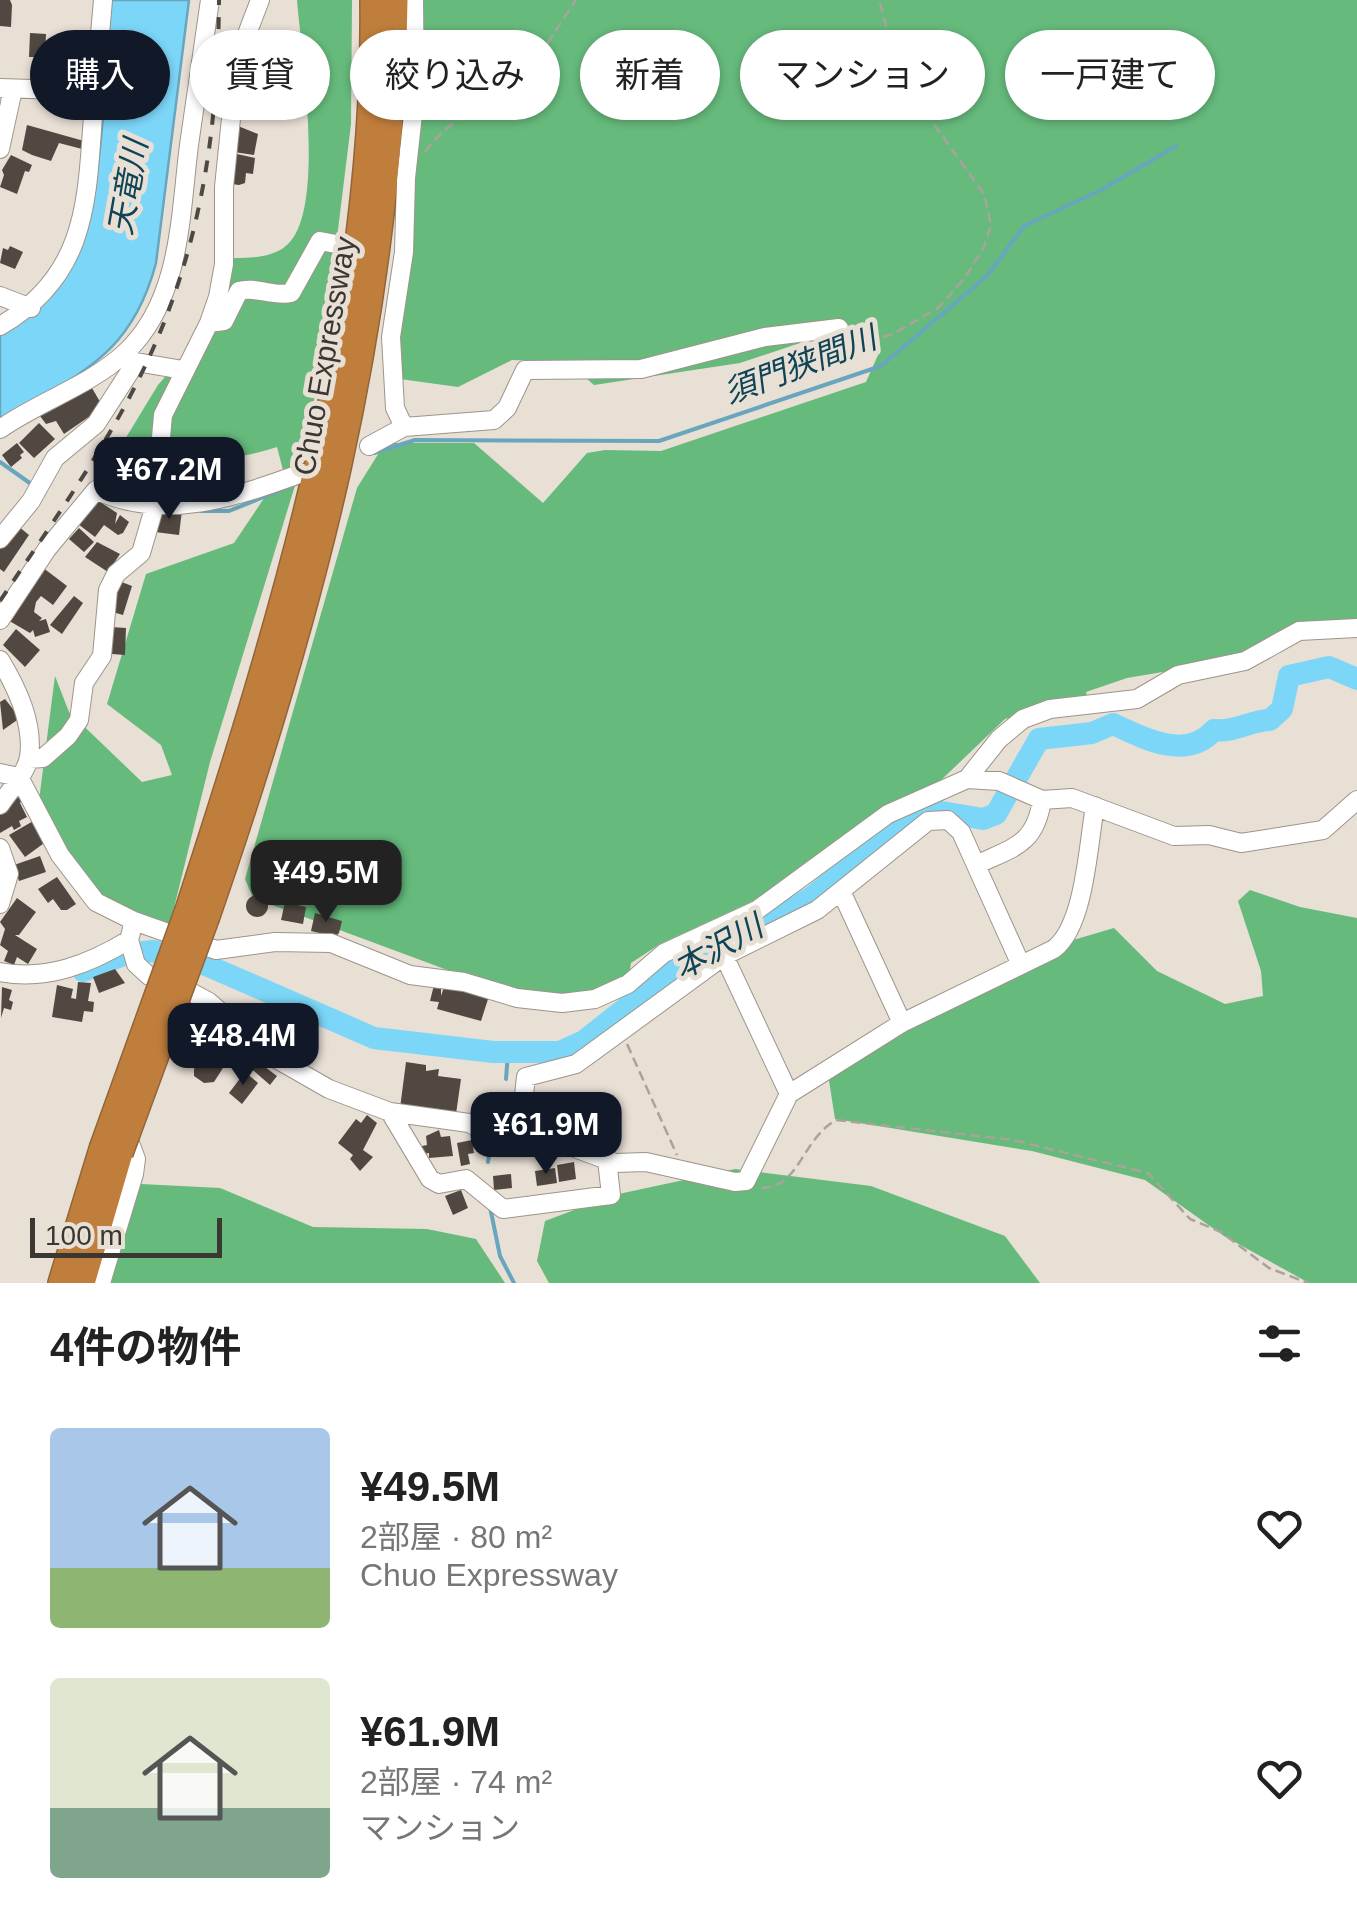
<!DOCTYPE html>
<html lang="ja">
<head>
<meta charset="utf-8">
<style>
	body { margin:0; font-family:Arial,"Noto Sans JP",sans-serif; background:#f2f2f2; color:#222; height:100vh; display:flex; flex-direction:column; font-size:38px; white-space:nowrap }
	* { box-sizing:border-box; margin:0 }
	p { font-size:32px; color:#767676 }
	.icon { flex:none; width:55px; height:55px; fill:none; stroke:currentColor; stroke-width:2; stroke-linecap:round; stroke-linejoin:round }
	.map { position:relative; height:1283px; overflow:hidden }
	.details { display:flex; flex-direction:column; background:#fff; flex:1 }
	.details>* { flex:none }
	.guide { position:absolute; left:30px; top:30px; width:1298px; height:90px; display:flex; gap:20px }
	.scale { position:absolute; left:30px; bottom:25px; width:192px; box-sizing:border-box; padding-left:10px; border:5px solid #3a3632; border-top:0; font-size:28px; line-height:35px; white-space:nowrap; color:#3a3632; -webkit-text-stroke:8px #e8dfd5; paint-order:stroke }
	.price { position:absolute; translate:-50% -85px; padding:0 22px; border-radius:20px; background:#111827; color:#fff; font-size:32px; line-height:65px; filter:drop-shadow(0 2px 5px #0008) }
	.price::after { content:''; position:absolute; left:50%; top:60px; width:30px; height:22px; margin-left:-15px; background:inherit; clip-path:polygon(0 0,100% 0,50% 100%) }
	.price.active { background:#222; color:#fff }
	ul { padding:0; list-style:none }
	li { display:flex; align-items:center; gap:30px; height:250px; padding:0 50px }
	li span { display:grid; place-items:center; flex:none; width:280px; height:200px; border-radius:10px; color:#555 }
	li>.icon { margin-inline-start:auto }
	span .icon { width:120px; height:120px; fill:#fffc; stroke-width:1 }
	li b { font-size:42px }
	h2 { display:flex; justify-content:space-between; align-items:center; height:120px; padding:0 50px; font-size:42px }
	.tag { padding:0 35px; border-radius:45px; background:#fff; box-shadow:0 2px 8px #0004; font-size:35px; line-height:90px }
	.tag.active { background:#111827; color:#fff }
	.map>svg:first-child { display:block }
</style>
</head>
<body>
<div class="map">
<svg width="1357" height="1283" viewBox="0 0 1357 1283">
	<rect width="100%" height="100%" fill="#e8dfd5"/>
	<!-- forest -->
	<path fill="#66ba7c" d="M297,0H352L351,124L322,360L301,466L210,762L169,928L98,898L38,808L55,676L69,712L142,782L172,775L161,745L107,704L146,574L234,543L283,470L277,447C245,457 213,465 185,445L123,486L116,454L158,385L196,341L221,258C242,258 272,260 288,244C326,208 301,51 297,0Z
		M417,0H1357V630L1267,639L1240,659L1127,678L1086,692L1089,702L1005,719L938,783L908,804L751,902L660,944L631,963L627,986L595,1002L520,997L253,898L245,879L357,488L385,443H474L543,503L587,453L605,450L661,451L866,382L878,355L854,325L740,363L594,385L568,362L512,360L458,387L400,379L394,344Z
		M1250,890L1300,907L1357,918V1283H1309L1224,1236L1145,1180L1032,1151L835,1119L828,1074L1063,943L1114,928L1157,971L1225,1004L1263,996L1261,971L1238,901Z
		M735,1169L871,1186L1005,1236L1040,1283H549L537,1261L545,1221L614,1195Z
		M141,1184L220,1188L313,1227L427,1229L476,1239L505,1283H105L129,1191Z"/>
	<!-- water -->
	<path fill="#7cd6f8" stroke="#68a6bd" stroke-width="2.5" d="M110,0H189L156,263C131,358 77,374 0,422V333C19,321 40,308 55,291C106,235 104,77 110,0Z"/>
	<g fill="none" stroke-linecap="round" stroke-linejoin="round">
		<!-- stream -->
		<path stroke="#68a6bd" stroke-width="4" d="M374,453L415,440L659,441L881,366L987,276L1024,226L1103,189L1176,146
			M0,462L34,486
			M201,511H229L296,484
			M506,1079L508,1053
			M488,1162L491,1143
			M490,1207L500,1256L514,1283"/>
		<!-- river -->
		<path stroke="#7cd6f8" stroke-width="22" d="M83,971L126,954L153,951L206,965L374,1038L493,1052H560L584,1041L690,957L776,918L812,897L910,817L930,810L983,819L996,814L1039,739L1092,733L1113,724C1145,739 1187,761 1214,730C1234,733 1251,720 1270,720L1282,709L1289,676L1329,667L1357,679"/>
	</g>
	<!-- building -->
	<path fill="#514941" d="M0,0H10L12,5L11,27L0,26Z
		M30,33L46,34L45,57H29Z
		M257,33L273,38L267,63L250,58Z
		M245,69L253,70V78H261L260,87L253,86V92L259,93L257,116L241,115Z
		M27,125L84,141L82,149L59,143L51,161L32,155L22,150Z
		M238,126L258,134L254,155L234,152Z
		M237,154L255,158L253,174L246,173L245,183L239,185L232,184Z
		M11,155L32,165L29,172L25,171L17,194L0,187L4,175L2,170Z
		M10,246L23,252L15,269L0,263L3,248L8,250Z
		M92,388L103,407L64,434L56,421L46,424L37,412L61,398L64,403Z
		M39,423L55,439L34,458L19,443Z
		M17,443L24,452L20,455L22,458L11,467L2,455Z
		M165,451H176V464L177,459H182V471L170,472L186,473V497L165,496Z
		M202,477H218V490L199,494Z
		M97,500L117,513L115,524L120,515L129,522L123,533L118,535L104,525L95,537L78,524Z
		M182,510L179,535L155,532L158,511Z
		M18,526L29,535L4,572L0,569V548Z
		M79,528L94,542L84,552L69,539Z
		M97,542L120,554L108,572L85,557Z
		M42,567L67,586L53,605L41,596L36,602L34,612L42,618L39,621L46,619L50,632L35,637L33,630L30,633L6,619Z
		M119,581L132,586L123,615L116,613L113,601Z
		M74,596L83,603L62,634L50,625Z
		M111,627L126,628L125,655L112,654Z
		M16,629L40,650L25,667L3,645Z
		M5,699L20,718L3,730L0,702Z
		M15,785L25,795L20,803L27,817L19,821L21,826L14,830L12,826L0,833V812Z
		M35,820L47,841L25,857L9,835Z
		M40,856L46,872L19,881L14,865Z
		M57,877L76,904L67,910H61L53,899L48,903L38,889Z
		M246 906a11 11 0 1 1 22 0a11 11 0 1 1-22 0Z
		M17,898L36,912L19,935H15L37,949L28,964L17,957L14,965L4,961L8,951L0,945L5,929L0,922Z
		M285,902L306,907L303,924L281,920Z
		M315,913L342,921L339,933L335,937L311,931Z
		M115,969L125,983L99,993L93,977Z
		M78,982L91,983L88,1001L94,1002L93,1012L84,1011L82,1022L52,1017L57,985L73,989L71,998L76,999Z
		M434,985L441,987V996L444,987L489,996L481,1021L437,1009L439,1002L430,1001Z
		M2,987L12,990L9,1000L13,1002L11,1010L4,1008L1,1018Z
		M218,1027L223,1030L220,1035L237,1046L214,1082L204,1083L194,1076V1069L211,1042L215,1045L219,1038L213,1035Z
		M259,1057L263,1060L261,1064L277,1076L270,1085L247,1065L253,1058L257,1061Z
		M406,1062L426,1065V1071L439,1069L438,1076L461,1079L456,1114L400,1108Z
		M245,1072L258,1083L242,1104L229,1093Z
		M367,1115L377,1123L363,1150L373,1157L360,1171L350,1159L353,1155L338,1143L356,1119L361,1123Z
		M439,1130L441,1137L450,1136L453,1156L429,1158V1153L423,1154L422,1146L427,1145L426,1136Z
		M472,1140L474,1153L468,1154L470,1164L461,1166L457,1143Z
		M574,1162L576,1179L559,1182L557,1165Z
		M555,1168L557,1183L537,1186L535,1171Z
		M511,1174L512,1188L494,1190L493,1176Z
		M461,1190L468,1208L453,1215L445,1196Z"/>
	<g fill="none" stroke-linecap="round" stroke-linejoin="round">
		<defs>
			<path id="minor" d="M0,88L95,91L103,0
				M0,149L13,89
				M0,296L31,308
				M209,323L224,321L239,291C256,286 273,297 291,293L320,241L341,245
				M0,326C95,271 86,188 95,91
				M404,427L395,408L391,337L404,252L406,178L415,96L414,0
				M0,429C40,401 89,386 125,353C181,301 180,216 189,145C196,96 203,48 210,0
				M369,446L404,427L494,420L507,408L525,370L641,369L765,337L839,328
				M0,539L31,501L55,458L96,424L136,362L183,370
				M0,620L47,549L96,490C164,522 236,497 302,473
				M0,660C17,688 34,723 29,757C26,774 9,791 0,805
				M29,759L43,758L68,736L79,720L84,683L102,656L108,590L116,574L141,553L155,505L163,415L209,323L218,297L224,264V187L237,60L260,0
				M0,773L19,777L60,855L96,902L134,921L216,950L275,942L331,943L410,975L464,982L517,998L562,1003L595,999L628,984L664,953L757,910L888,814L967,779L999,781L1042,800L1072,798L1174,836L1209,835L1241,843L1323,830L1357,800
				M967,779L999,739L1023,719L1050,709L1137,699L1178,675L1245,661L1299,631L1357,628
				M0,848L9,874L0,904
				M976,865C1014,847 1035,845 1042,800
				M841,891L902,1023
				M134,921L129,940L136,964L149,976L169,980L209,1002L273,1057L329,1089L390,1112L469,1123L504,1142L545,1137L615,1163L646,1162L735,1182L746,1181L789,1094L902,1023L1054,949C1085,925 1088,845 1095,806
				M719,945L789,1094
				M0,972C47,981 89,964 129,940
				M390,1112L430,1179L439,1184L466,1179L503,1209L611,1195L607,1160
				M519,1140L526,1077L576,1064L724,956L817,910L928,821L948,820L961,832L1021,965
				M101,1283L134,1174L136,1159L125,1130"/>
			<path id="highway" d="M188,910C284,615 377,315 373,0
				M207,916C312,612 390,325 395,0
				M61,1283L102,1149
				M82,1283L120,1153"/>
		</defs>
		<!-- minor casing -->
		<use href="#minor" stroke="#9d948b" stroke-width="20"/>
		<!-- highway casing -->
		<use href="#highway" stroke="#916538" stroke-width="28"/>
		<!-- path -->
		<path stroke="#aaa39b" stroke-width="2.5" stroke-dasharray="10 5" stroke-linecap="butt" d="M425,152C449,119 483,105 515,80C541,59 557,27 576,0
			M854,331L876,338L891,335L938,308L964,279L984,247L991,225L984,194L900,77L879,0
			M627,1044L677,1155
			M761,1188C800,1188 801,1140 836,1120L1013,1140L1148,1173L1190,1219L1221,1232L1269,1268L1308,1283"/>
		<!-- minor -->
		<use href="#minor" stroke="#fff" stroke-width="18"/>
		<!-- highway -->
		<use href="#highway" stroke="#c07e3c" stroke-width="25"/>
		<!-- rail -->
		<path stroke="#4d4844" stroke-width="4" stroke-dasharray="12 12" stroke-linecap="butt" d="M0,601C51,524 108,446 147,362C202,244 218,128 219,0"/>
		<defs>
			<path id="highway-bridge" d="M102,1149L188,910
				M120,1153L207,916"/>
		</defs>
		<!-- highway-bridge casing -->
		<use href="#highway-bridge" stroke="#916538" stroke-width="28" stroke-linecap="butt"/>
		<!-- highway-bridge -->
		<use href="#highway-bridge" stroke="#c07e3c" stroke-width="25"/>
	</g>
	<g text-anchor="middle" stroke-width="10" stroke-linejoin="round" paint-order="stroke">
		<!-- street labels -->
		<g font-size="30" fill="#3a3632" stroke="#e8dfd5">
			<text transform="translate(325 356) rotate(-80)" y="10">Chuo Expressway</text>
		</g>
		<!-- water labels -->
		<g font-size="32" font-style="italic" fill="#0f4456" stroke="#e8dfd5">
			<text transform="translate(128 187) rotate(-80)" y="11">天竜川</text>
			<text transform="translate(800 365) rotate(-21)" y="11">須門狭間川</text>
			<text transform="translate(718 947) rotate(-29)" y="11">本沢川</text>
		</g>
	</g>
</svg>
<div class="scale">100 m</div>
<b class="price" style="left:169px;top:522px">¥67.2M</b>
<b class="price active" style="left:326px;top:925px">¥49.5M</b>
<b class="price" style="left:243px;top:1088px">¥48.4M</b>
<b class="price" style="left:546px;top:1177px">¥61.9M</b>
<div class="guide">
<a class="tag active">購入</a>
<a class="tag">賃貸</a>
<a class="tag">絞り込み</a>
<a class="tag">新着</a>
<a class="tag">マンション</a>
<a class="tag">一戸建て</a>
</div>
</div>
<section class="details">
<h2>4件の物件<svg class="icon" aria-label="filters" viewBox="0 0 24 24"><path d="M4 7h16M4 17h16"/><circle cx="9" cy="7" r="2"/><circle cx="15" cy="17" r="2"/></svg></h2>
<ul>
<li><span style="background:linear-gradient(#a9c7e8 70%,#8fb573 0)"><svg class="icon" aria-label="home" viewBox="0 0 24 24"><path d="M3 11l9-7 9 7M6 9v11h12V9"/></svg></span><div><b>¥49.5M</b><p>2部屋 · 80 m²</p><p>Chuo Expressway</p></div><svg class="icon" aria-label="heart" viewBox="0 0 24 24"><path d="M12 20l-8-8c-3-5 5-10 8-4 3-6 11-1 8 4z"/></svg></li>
<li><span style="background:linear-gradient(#dfe7d0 65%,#7fa58c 0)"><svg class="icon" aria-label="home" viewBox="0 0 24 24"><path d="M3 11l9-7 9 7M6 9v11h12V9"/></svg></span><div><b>¥61.9M</b><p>2部屋 · 74 m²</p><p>マンション</p></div><svg class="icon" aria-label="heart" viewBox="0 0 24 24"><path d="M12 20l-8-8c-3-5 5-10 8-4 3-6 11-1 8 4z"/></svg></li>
</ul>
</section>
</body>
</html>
